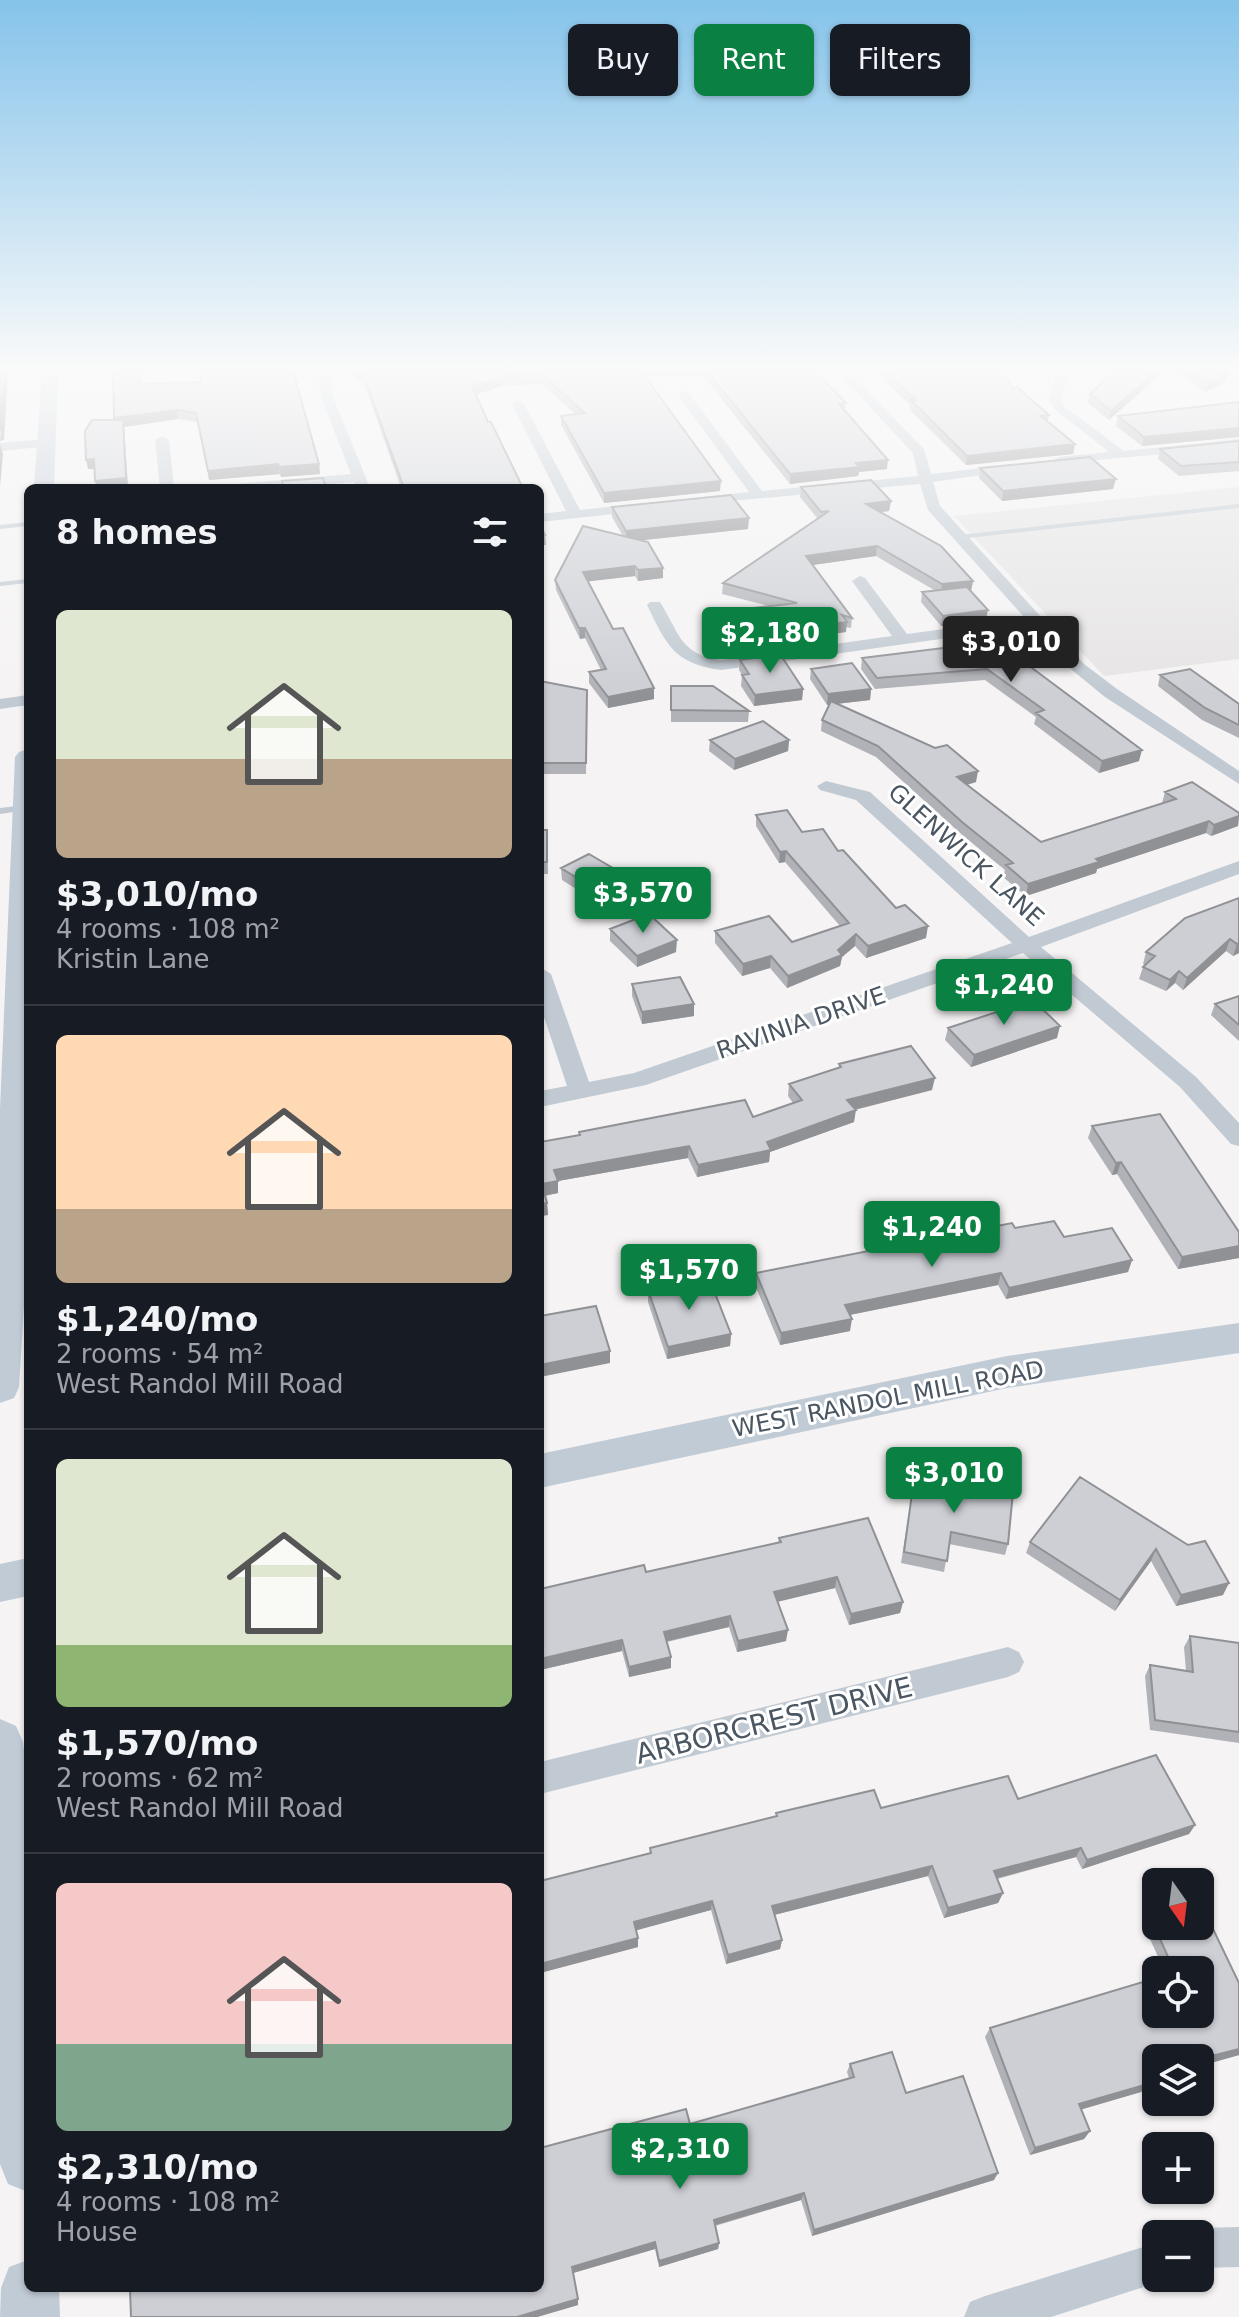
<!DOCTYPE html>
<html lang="en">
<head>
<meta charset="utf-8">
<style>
	body { margin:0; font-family:"DejaVu Sans",sans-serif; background:#242831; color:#f1f3f6; height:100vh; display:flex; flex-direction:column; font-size:30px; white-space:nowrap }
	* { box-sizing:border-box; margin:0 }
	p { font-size:26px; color:#9ea1a6 }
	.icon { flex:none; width:44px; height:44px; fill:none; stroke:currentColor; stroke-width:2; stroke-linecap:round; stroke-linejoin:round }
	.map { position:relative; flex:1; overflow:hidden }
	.panel { position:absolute; left:24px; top:484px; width:520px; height:1808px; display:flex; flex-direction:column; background:#171b24; border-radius:12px; box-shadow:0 2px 6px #0004 }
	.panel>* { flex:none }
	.banner { position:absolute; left:568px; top:24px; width:550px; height:72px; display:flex; gap:16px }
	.needle { width:52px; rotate:166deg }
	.tools { position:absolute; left:1142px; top:1868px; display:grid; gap:16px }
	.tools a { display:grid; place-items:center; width:72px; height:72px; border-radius:12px; background:#171b24; box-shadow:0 2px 6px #0004; font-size:40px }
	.price { position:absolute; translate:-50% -68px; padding:0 18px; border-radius:8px; background:#0b8043; color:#fff; font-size:26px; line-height:52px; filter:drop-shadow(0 2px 4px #0008) }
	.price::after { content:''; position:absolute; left:50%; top:48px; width:24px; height:18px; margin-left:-12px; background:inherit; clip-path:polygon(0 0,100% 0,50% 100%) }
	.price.active { background:#222; color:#fff }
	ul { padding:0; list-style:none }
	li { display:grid; align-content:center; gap:16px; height:424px; padding:0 32px }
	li+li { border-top:2px solid #363941 }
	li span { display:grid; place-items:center; height:248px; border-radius:12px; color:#555 }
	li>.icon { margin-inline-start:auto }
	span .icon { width:144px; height:144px; fill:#fffc; stroke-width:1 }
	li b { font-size:34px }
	h2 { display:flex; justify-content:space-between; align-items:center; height:96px; padding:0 32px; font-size:34px }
	.tag { padding:0 28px; border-radius:12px; background:#171b24; box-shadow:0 2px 6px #0004; font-size:28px; line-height:72px }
	.tag.active { background:#0b8043; color:#fff }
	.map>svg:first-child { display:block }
</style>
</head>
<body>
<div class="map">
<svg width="1239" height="2317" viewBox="0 0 1239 2317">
	<rect width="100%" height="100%" fill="#f5f3f3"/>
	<!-- education -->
	<path fill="#e6e4e5" d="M1239,487V659L1104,676L954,516Z"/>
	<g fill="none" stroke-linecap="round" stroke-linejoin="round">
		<!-- lane -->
		<path fill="#c1cad2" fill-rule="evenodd" d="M1239,504V508L959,539L955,537L959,535Z
			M28,522V526L0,529V525Z
			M28,579V583L0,586V582Z
			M25,805L28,806V810L0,814V808Z"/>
		<!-- street -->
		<path fill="#c1cad2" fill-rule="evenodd" d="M317,371H329L333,397L370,488H356L354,482L282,488H229L236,484L351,474L321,397Z
			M836,371H848L924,449L931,474L1016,464V470L1011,471L933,482L940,506L1084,664L1117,689L1239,771V784L1105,697L1072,670L1032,626L721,670C674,664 666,644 647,605L650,602H660C679,632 680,655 721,660L892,636L852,581L860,576L865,578L907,634L1025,618L928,510L920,484L697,504V498L702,497L749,492L678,395L684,391L688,392L762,491L918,476L913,453Z
			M1057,371H1069L1061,400L1065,407L1124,451L1239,439V447L1054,464L1052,461L1059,457L1109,452L1054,409L1049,400Z
			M518,400L524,404L580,510L645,503L652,507L650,510L540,522V514L566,511L512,404Z
			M162,436L169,440L174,488H160L155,440Z
			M46,439L53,443L51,446L0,451V443Z
			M28,695V705L0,709V699Z
			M826,781L870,792L1029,937L1239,861V874L1041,947L1196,1077L1239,1123V1146L1231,1144L1180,1087L1023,953L646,1085L540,1107V1091L567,1086L540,1005V967L551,974L589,1082L634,1073L1012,943L856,800L820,790L817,786Z
			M1008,1647L1019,1652L1024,1662L1019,1672L1008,1677L540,1794V1762Z
			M1239,2227V2267L1200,2268V2234H1186L1200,2228Z
			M1156,2243V2278H1169L1156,2283L1051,2317H964L970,2302L985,2296Z"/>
		<!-- secondary -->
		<path fill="#c1cbd6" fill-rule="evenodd" d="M42,371H58L54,488H34Z
			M28,749V1241L19,1387L14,1398L0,1403V1109L15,757L19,752Z
			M1239,1323V1353L1007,1388L540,1488V1454L1007,1356Z
			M28,1558V1596L0,1602V1564Z
			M0,1719L16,1726L23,1742L28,1781V2192L8,2184L0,2164Z
			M28,2260V2288H59L60,2317H0L1,2288L9,2267Z"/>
	</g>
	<!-- wall -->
	<path fill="#b0b2b7" d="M113,371H141V384L319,464L320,474L281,477L280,474L209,480L198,422L178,419L124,427L128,488H97L95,469H88L115,420Z
		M352,371H815L846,403L845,410L887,469L859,472L858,476L790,484L703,376H645L720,491L604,503L561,425V416L575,414L542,384L503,386L476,394L488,422L523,488H401L363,380L356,381Z
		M874,371H998L1012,389L1049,415L1048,421L1075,444L1073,454L966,465L910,410V405Z
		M1114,371H1164L1109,420L1088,403L1090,394Z
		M1174,371H1228L1229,372L1226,381L1205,392Z
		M1239,402V437L1142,446L1116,426L1118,416Z
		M1239,441V471L1179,476L1158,459L1160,449Z
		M980,468L1113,489L1002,501L979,478Z
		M801,487L891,501L889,511L881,512L973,581L971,591L986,620L941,626L921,602L922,592L934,590L876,556L813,565L852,618L851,628L846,627V632L770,641L769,650L730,656L710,624L711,613L769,606L722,594L723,583L818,519L800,497Z
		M612,507L748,529L639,540L663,578L638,581L635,576L588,581L613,629L654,699L608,708L589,683V672L601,670L585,638L580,639L556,590L555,580L623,536L612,517Z
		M955,630L1028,655L1026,664L1139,761L1099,773L1034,724L1036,717L985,680L875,689L861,669L862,658L958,647L953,640Z
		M740,660L803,689L802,700L754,706L741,686L742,675L739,670Z
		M811,669L871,689L870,700L836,704L976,782L967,785L1041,842L1162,803L1165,792L1239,813L1238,826L1211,836L1206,833L1097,869L1096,873L1026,896L1003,877L1005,870L960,833L876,757L821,731L822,720L829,705H827L810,679Z
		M1160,675L1239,704V738L1202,720L1158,686Z
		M540,681L587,690L586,774H540Z
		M671,686L749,711L748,722H671Z
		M710,740H789L788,751L734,770L709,751Z
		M756,815L802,832L838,851L926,938L866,958L855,946L842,957L840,966L787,988L770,968L742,976L715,943V931L792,942L840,926L785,862L779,863L756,826Z
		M540,830H547L548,874H540Z
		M561,868L623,874V885L595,901L562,880Z
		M1239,898V953L1233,956L1226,951L1183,990L1175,983L1166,991L1139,979L1143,967L1145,965L1143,964L1146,952Z
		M610,929L676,952L637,967L610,941Z
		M632,984L694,1004V1016L642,1024L632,996Z
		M1239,996V1041L1211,1015L1215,1004Z
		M948,1028L1057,1038L971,1067L945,1040Z
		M839,1064L932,1090L855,1110L854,1122L770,1152L769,1162L697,1177L688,1158L558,1181V1193L545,1196L547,1203L548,1215L540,1216V1142L579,1135V1132L753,1117L793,1103L788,1096L789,1084L839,1068Z
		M1092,1126L1239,1232V1258L1178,1269L1117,1174L1112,1175L1088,1138Z
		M1015,1228L1064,1237L1132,1260L1128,1272L1006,1299L998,1285L850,1315V1331L780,1345L755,1285L756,1273Z
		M648,1290L731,1334L730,1346L667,1359L648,1302Z
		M915,1472L1008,1544L1005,1555L949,1544L944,1572L901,1563Z
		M1080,1477L1223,1595L1176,1606L1151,1561L1115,1611L1026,1553L1030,1542Z
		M779,1538L903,1602L900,1613L849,1625L835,1588L778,1601L786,1641L737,1652L729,1627L667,1642L671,1657V1668L629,1677L622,1651L540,1670V1589L646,1572L778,1543Z
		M1190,1636L1239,1643V1743L1150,1730L1145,1676L1150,1665L1186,1671L1184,1647Z
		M1018,1799L1195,1825L1189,1834L1082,1869L1076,1857L997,1879L1003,1893L998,1903L944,1918L928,1876L774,1915L782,1940L780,1949L726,1964L711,1910L636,1930L638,1947L540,1973V1881L650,1853V1848L776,1816V1813L881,1808Z
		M1200,1906H1202L1239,1983V2055L1200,2066V2058H1156V2078L1146,2081L1148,2084L1141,2092L1081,2109L1090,2131L1084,2139L1030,2155L985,2037L990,2028L1156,1978V2014H1200V1970H1164L1145,1928L1151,1919L1156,1918V1926H1200Z
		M850,2064L906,2093L994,2180L812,2236L801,2200L715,2226L719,2243L718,2249L659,2267L655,2249L573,2273L578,2305L537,2317H131L540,2288L690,2124L849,2078L847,2072Z"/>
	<!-- shaded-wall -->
	<path fill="#909195" d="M5,371H8L4,440L0,441Z
		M362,371L363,380L356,381L355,372Z
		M1156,371H1164L1109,420L1111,411Z
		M1229,372L1226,381L1205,392L1207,383Z
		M502,377L503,386L473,395L472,386Z
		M177,410L178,419L124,427L128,488H97L95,481L116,428L114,418Z
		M1239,428V437L1142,446L1144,437Z
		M0,444L3,454L0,486Z
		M1075,444L1073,454L966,465L967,456Z
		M94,459L96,469H88L86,460Z
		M888,460L887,469L859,472L858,476L790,484V474L856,463Z
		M278,464L280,474L209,480L208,471Z
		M319,464L320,474L281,477L279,467Z
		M1116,479L1113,489L1002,501L1003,491Z
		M721,481L720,491L604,503V493Z
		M891,501L889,511L865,514L866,504Z
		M749,518L748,529L626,542V531Z
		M540,535H545L546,545H540Z
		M877,546L876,556L805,566L806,556Z
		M635,566V576L583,582V572Z
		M663,568V578L638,581V570Z
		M973,581L971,591L941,595L942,584Z
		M988,610L986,620L941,626L943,616Z
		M847,622L846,632L770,641L769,650L730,656L731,645L764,631Z
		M579,628H585V638L580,639Z
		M1028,655L1026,665L1016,656Z
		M654,688V699L608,708V697Z
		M803,689L802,700L754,706L755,695Z
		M871,689L870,700L827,705L828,694Z
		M789,740L788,751L734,770L735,759Z
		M1142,750L1139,761L1099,773L1102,761Z
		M978,771L976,782L955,788L957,777Z
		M1239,816L1238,826L1211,836L1214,825Z
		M1209,821L1206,833L1097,869L1096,873L1026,896L1028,884L1096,859Z
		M786,851L785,862L779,863L780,852Z
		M623,874V885L595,901V889Z
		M928,926L926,938L866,958L868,946Z
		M856,934L855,946L842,957L840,966L787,988L788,976L838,950Z
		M1230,939L1226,951L1183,990L1187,978Z
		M677,940L676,952L637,967V956Z
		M1239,943V953L1233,956L1237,944Z
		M771,956L770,968L742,976L743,964Z
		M1179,971L1175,983L1166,991L1170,980Z
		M694,1004V1016L642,1024V1012Z
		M1060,1026L1057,1038L971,1067L974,1055Z
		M935,1078L932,1090L845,1112L847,1100Z
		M856,1110L854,1122L770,1152L769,1162L697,1177L698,1165Z
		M689,1146L688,1158L558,1181V1193L542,1196V1184L554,1170Z
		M1121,1162L1117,1174L1112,1175L1116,1163Z
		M547,1203L548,1215L540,1216V1204Z
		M1239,1246V1258L1178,1269L1182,1257Z
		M1132,1260L1128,1272L1006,1299L1009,1288Z
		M1001,1273L998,1285L844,1316L845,1305Z
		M852,1319L850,1331L780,1345L781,1333Z
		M731,1334L730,1346L667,1359L668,1347Z
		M610,1351V1363L540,1377V1365Z
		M1156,1549L1151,1561L1115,1611L1120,1600Z
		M837,1577L835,1588L773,1603L774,1592Z
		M1229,1583L1223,1595L1176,1606L1181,1595Z
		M903,1602L900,1613L849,1625L851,1614Z
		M730,1616L729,1627L663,1642L664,1632Z
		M788,1630L786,1641L737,1652L738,1641Z
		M622,1640V1651L540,1670V1659Z
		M671,1657V1668L629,1677V1667Z
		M1195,1825L1189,1834L1082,1869L1087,1860Z
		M1081,1848L1076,1857L990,1880L994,1871Z
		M932,1866L928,1876L770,1916L772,1906Z
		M1003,1893L998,1903L944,1918L948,1908Z
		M712,1901L711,1910L634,1931V1922Z
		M638,1938V1947L540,1973V1964Z
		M782,1940L780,1949L726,1964L728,1955Z
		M1239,2049V2055L1200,2066V2059Z
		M1156,2072V2078L1138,2083L1144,2075Z
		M1148,2084L1141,2092L1073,2112L1079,2104Z
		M1090,2131L1084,2139L1030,2155L1035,2148Z
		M998,2173L994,2180L812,2236L814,2230Z
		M804,2193L801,2200L712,2226L714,2220Z
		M655,2242V2249L573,2273L572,2267Z
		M719,2243L718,2249L659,2267V2261Z
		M578,2299V2305L537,2317H517Z"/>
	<!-- building -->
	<path fill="#cdcfd5" stroke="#909195" stroke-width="2" d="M0,371H5L0,431Z
		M113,371H139L140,384L201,382L199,371H293L319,464L279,467L278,464L208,471L196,413L177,410L114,418Z
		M355,371H641L721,481L604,493L561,416L585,413L542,375L502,377L472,386L488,422H491L523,488H404L362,371L355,372Z
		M707,371H815L846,403L839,404L888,460L856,463L860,467L790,474Z
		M884,371H998L1009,381L1012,389L1017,387L1049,415L1041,416L1075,444L967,456L911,400H916Z
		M1114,371H1156L1111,411L1090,394Z
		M1189,371H1228L1229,372L1207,383Z
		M1239,402V428L1144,437L1118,416Z
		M92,420H123L126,478L95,481L94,459L86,460L85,431Z
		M1239,441V462L1181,466L1160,449Z
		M1090,457L1116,479L1003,491L980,468Z
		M323,478L326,488H284L282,481Z
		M871,480L891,501L866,504L941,546L973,581L942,584L877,546L806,556L852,618L842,615L847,622L764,631L770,639L731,645L711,613L797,603L723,583L829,511L821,512L801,487Z
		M731,495L749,518L626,531L612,507Z
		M540,524L545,535H540Z
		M583,526L648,542L663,568L638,570L635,566L583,572L613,629L623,628L654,688L608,697L589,672L606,669L585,628H579L555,580Z
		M967,587L988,610L943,616L922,592Z
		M1000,623L1028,655L1016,656L1142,750L1102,761L1036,713L1044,710L987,669L877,678L862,658L968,645L955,630Z
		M780,654L803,689L755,695L742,675L749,674L740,660Z
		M852,663L871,689L828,694L811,669Z
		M1190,669L1239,704V725L1205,708L1160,675Z
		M540,681L587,690L586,763H540Z
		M671,686H713L749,711L671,710Z
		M831,701L935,748L947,745L978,771L957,777L1041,842L1176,799L1165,792L1192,782L1239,813V816L1214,825L1209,821L1096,859L1099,862L1028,884L1006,865L1013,863L962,822L878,746L822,720Z
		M763,721L789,740L735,759L710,740Z
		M787,810L802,832L823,829L838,851L843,850L896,908L905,905L928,926L868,946L856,934L838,950L842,955L788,976L771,956L743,964L715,931L769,916L792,942L849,923L786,851L780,852L756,815Z
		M540,830H547V862H540Z
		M589,854L623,874L595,889L561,868Z
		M1239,898V943L1237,944L1230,939L1187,978L1179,971L1170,980L1143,967L1155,956L1146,952L1185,918Z
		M649,914L677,940L637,956L610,929Z
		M680,977L694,1004L642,1012L632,984Z
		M1239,996V1025L1215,1004Z
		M1033,1000L1060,1026L974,1055L948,1028Z
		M911,1046L935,1078L847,1100L856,1110L767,1142L771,1150L698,1165L689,1146L554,1170L558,1181L542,1184L547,1203L540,1204V1142L580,1135L579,1132L745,1100L753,1117L802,1100L789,1084L841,1067L839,1064Z
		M1160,1114L1239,1232V1246L1182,1257L1121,1162L1116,1163L1092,1126Z
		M1054,1221L1064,1237L1112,1228L1132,1260L1009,1288L1001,1273L845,1305L852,1319L781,1333L756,1273L1012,1223L1015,1228Z
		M709,1278L731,1334L668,1347L648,1290Z
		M596,1306L610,1351L540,1365V1339H542L540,1332V1316Z
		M915,1472L1013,1492L1008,1544L951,1532L947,1561L904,1552Z
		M1080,1477L1188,1545L1205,1541L1229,1583L1181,1595L1156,1549L1120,1600L1030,1542Z
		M868,1518L903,1602L851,1614L837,1577L774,1592L788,1630L738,1641L730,1616L664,1632L671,1657L629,1667L622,1640L540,1659V1589L644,1565L646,1572L781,1542L779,1538Z
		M1190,1636L1239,1643V1732L1155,1720L1150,1665L1193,1672Z
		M1156,1755L1195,1825L1087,1860L1081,1848L994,1871L1003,1893L948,1908L932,1866L772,1906L782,1940L728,1955L712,1901L634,1922L638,1938L540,1964V1881L651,1853L650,1848L777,1816L776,1813L874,1790L881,1808L1008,1776L1018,1799Z
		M1200,1906H1202L1239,1983V2049L1200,2059V2058H1156V2072L1144,2075L1148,2084L1079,2104L1090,2131L1035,2148L990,2028L1156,1978V2014H1200V1970H1174L1151,1919L1156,1918V1926H1200Z
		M892,2052L906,2093L963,2076L998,2173L814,2230L804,2193L714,2220L719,2243L659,2261L655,2242L572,2267L578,2299L517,2317H131L130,2288H540V2148L686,2109L690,2124L854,2077L850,2064Z"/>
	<!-- sky -->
	<linearGradient id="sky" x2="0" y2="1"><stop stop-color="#85c3ea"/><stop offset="0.53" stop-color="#fafafa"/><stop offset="1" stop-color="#fafafa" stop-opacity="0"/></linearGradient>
	<rect width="1239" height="695" fill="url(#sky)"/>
	<g text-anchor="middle" stroke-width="6" stroke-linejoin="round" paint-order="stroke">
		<!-- street labels -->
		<g font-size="24" fill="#4a5661" stroke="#fff">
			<text transform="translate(966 855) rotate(42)" y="8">GLENWICK LANE</text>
			<text transform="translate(801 1023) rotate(-19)" y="8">RAVINIA DRIVE</text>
			<text transform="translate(888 1399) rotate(-11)" y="8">WEST RANDOL MILL ROAD</text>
		</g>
		<!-- near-street labels -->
		<g font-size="28" fill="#4a5661" stroke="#fff">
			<text transform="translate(774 1720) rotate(-14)" y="10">ARBORCREST DRIVE</text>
		</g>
	</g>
</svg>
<div class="tools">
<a><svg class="needle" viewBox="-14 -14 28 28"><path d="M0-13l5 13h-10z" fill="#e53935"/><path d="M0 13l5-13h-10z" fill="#9ea1a6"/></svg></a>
<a><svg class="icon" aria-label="locate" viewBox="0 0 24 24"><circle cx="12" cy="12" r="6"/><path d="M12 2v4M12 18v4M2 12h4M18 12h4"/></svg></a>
<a><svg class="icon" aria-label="layers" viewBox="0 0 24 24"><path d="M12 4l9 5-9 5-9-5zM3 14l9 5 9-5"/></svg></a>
<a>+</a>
<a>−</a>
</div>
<b class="price" style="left:770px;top:675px">$2,180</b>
<b class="price active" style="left:1011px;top:684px">$3,010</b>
<b class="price" style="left:643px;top:935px">$3,570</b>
<b class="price" style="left:1004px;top:1027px">$1,240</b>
<b class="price" style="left:932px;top:1269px">$1,240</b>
<b class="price" style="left:689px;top:1312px">$1,570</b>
<b class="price" style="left:954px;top:1515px">$3,010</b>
<b class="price" style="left:680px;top:2191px">$2,310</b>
<div class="banner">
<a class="tag">Buy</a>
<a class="tag active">Rent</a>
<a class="tag">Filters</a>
</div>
<section class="panel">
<h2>8 homes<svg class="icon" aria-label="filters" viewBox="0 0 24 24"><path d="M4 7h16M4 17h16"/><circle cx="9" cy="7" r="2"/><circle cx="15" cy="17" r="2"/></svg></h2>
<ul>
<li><span style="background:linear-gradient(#dfe7d0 60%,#b9a48a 0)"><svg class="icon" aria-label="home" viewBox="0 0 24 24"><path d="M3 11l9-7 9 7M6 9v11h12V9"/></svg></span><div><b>$3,010/mo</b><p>4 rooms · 108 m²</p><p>Kristin Lane</p></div></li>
<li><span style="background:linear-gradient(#ffd9b3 70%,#b9a48a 0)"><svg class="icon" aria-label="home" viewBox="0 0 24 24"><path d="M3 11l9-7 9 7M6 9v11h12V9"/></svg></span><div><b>$1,240/mo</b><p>2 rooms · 54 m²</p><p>West Randol Mill Road</p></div></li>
<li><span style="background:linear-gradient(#dfe7d0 75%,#8fb573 0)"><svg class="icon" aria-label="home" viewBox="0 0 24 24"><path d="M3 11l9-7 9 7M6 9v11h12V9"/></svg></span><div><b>$1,570/mo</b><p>2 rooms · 62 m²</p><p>West Randol Mill Road</p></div></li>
<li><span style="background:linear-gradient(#f6c9c9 65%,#7fa58c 0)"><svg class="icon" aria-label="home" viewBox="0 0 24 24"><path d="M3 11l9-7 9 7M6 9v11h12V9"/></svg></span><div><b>$2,310/mo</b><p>4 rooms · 108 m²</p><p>House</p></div></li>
</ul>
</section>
</div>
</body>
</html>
